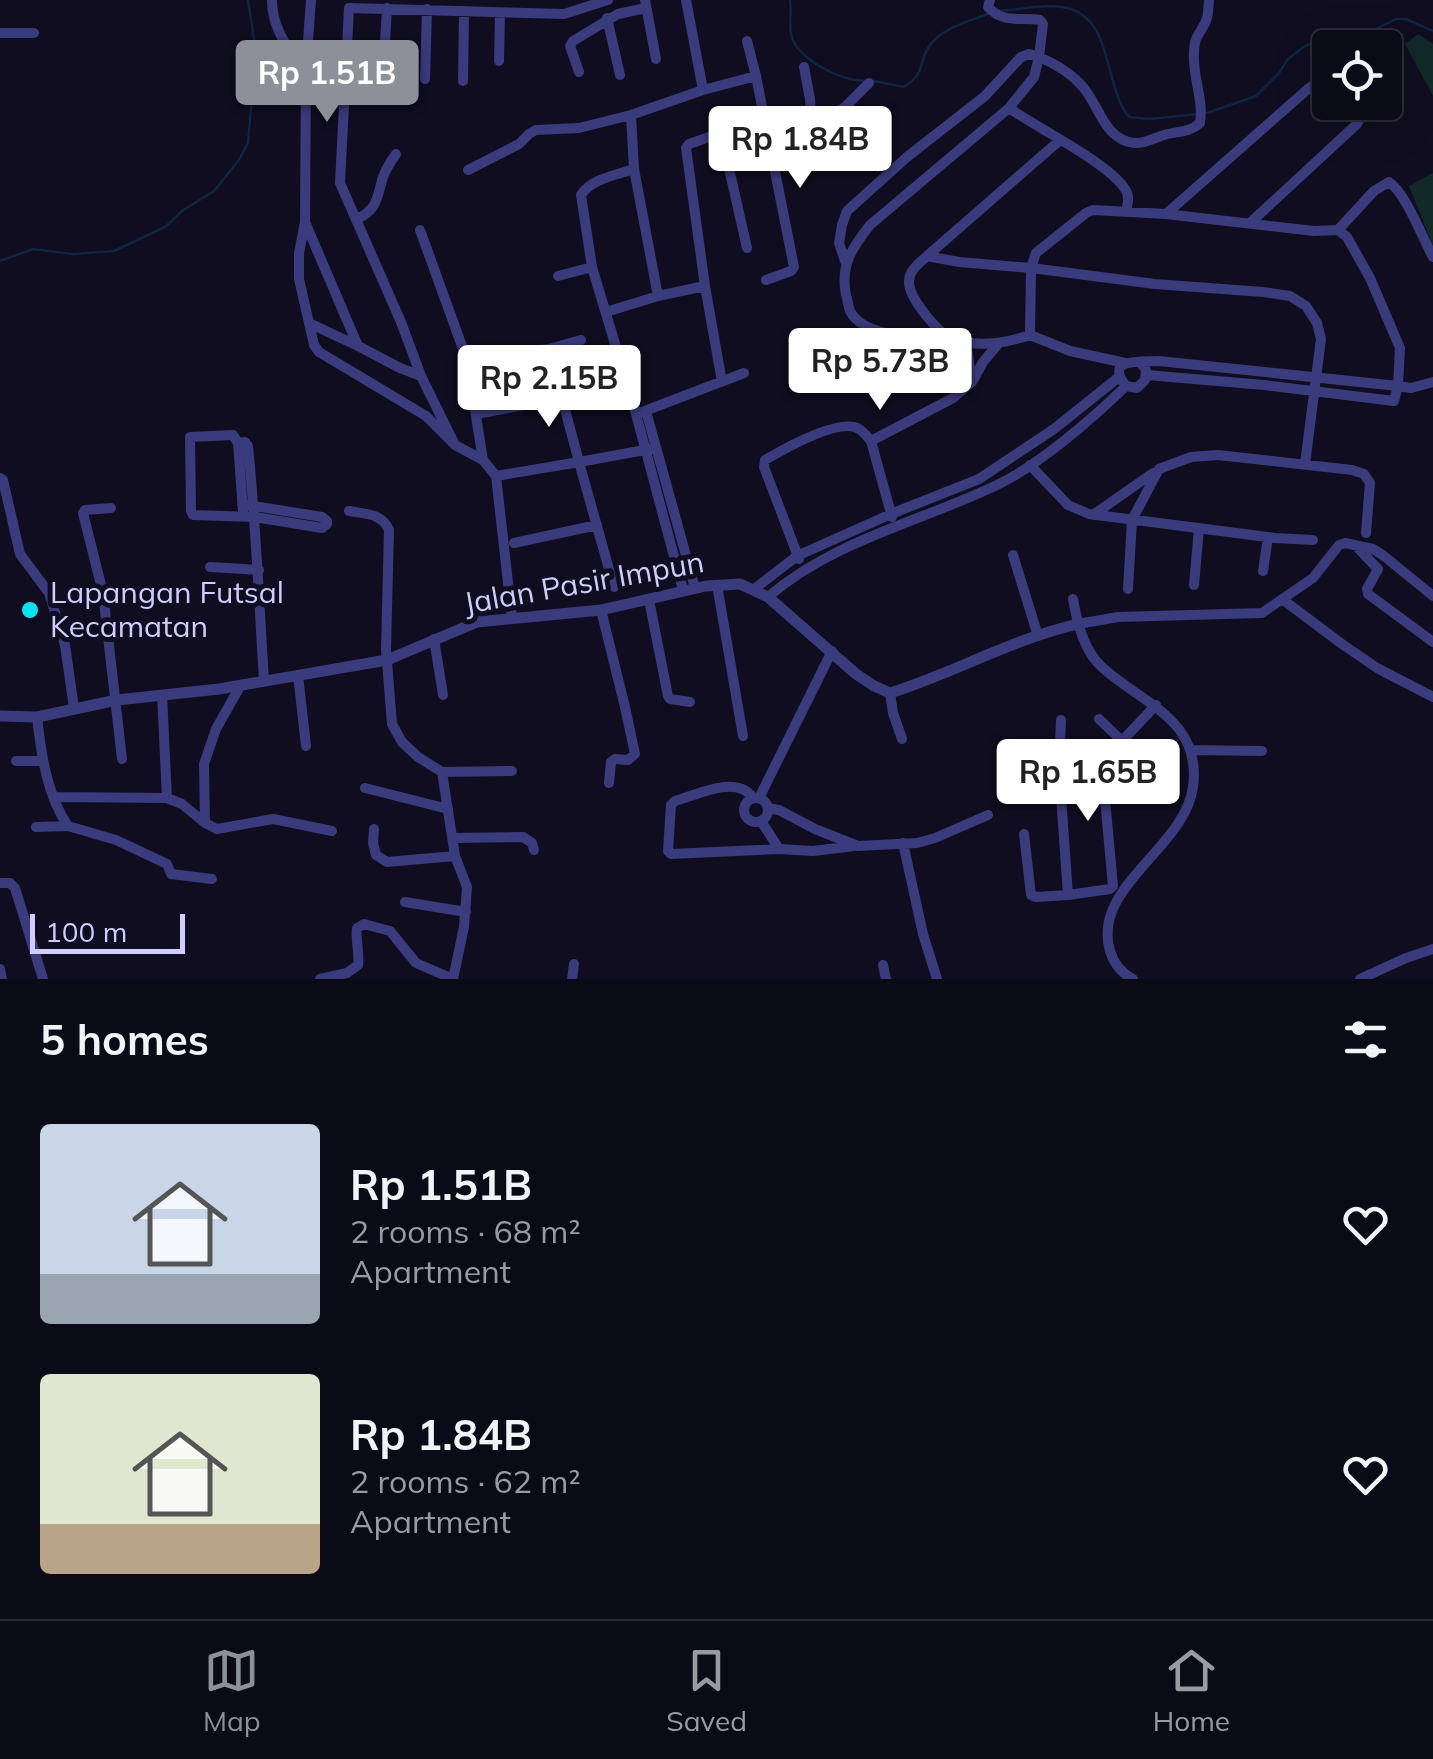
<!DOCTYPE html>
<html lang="en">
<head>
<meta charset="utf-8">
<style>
	body { margin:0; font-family:Mulish,sans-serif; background:#141320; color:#f1f3f6; height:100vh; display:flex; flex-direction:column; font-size:38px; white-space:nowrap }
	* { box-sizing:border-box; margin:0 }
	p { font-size:32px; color:#9a9aa1 }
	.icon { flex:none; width:55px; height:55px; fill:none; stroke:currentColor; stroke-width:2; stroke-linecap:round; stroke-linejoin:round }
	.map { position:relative; height:979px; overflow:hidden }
	.sheet { display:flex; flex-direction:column; background:#0b0a17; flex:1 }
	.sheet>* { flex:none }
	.tools { position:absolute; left:1312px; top:30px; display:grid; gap:20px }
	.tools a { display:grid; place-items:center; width:90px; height:90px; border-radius:10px; background:#0b0a17; box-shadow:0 10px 40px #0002,0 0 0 2px #2b2b36; font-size:50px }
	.scale { position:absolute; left:30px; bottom:25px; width:155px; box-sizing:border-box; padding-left:10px; border:5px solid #d0cdfd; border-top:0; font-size:28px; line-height:35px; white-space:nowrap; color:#d0cdfd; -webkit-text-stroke:8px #0f0d1f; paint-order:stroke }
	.price { position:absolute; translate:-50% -85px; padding:0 22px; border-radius:10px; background:#fff; color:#222; font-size:32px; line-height:65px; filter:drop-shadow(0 2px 5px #0008) }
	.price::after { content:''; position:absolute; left:50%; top:60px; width:30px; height:22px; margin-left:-15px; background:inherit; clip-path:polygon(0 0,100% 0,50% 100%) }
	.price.current { background:#8c9099; color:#fff }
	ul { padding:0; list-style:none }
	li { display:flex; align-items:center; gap:30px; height:250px; padding:0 40px }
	li span { display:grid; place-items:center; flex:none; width:280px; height:200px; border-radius:10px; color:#555 }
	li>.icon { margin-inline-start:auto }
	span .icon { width:120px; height:120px; fill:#fffc; stroke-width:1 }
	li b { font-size:42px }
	h2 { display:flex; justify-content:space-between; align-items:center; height:120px; padding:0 40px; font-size:42px }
	.tabs { display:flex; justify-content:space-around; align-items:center; height:140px; border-top:2px solid #2b2b36; background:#0b0a17; font-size:28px; color:#9a9aa1 }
	.tabs a { display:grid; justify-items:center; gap:5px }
	.tabs .current { color:#8c9099 }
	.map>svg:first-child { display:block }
</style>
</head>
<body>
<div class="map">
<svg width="1433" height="979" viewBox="0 0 1433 979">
	<rect width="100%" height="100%" fill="#0f0d1f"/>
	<!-- green -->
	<path fill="#112927" d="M1418,34L1433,44V96L1405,44Z
		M1433,173V246L1409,186Z"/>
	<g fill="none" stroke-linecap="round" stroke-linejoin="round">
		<!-- stream -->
		<path stroke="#0e2543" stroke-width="2.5" d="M790,0C792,11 789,23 791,34C797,60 841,81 866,81
			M998,11C1019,10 1041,4 1062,7C1115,15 1102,84 1129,117L1149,119L1199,114
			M874,81L904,87C927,71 917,66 928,48C940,28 970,21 990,13
			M1207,113L1256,96L1279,73L1288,59L1305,46L1318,41L1364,35L1396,19H1406L1433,31
			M0,261L33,249L73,254L114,251L165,227L182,211L214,191L239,160L248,143L253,84L254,39L248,0"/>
		<!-- minor -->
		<path stroke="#3a3b7c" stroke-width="10" d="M272,0C272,27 286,45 300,67L306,68L305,222L358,346L400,368L421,376
			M311,0L306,68L347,69
			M645,0L656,59
			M686,0L703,90
			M990,0L988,7C1003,24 1021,17 1040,20L1043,24L1039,57C1056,64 1071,73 1083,87C1100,107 1104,139 1134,143C1144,144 1154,138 1164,135C1177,131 1189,133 1200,123C1204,99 1192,76 1194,52C1195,35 1198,37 1205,23C1209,16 1208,8 1209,0
			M607,18L620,75
			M0,33H34
			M747,41L756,76
			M499,61L500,13
			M804,67L810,99L812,127
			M579,72L570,46L573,41L618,14L646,8
			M383,76L387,8
			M425,79L427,9
			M463,81L464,11
			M1009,108C1037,128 1109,163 1125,189C1130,196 1128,203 1126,211
			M721,133L747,248
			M772,157L798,148L806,141L812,127L845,107L869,83
			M634,169C616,175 591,179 581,195L592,267L636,414L683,590
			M468,170L519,144L529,134L536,130L579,128L631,115
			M1166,214L1309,88L1322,79L1330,82
			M357,219C378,209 377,197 383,177C386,169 391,161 396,154
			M305,222L299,253V279L314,345L319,352L426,416L455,445L483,460L496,476
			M1250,223L1357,124L1361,116L1355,102
			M420,230L467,360L483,460
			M1338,230L1374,191L1389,182C1405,192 1423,239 1433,257
			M927,256L959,262L1031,268L1036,253L1086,213L1093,210L1166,214L1314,231L1338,230L1347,237L1370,278L1400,348L1398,386L1411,388L1433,382
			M845,261L839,243L842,225L847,211L907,157L985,96L1021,57L1029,54L1039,57L1034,77L1009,108L870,225C852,248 840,265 846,295C848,301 848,306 850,311C864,339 924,338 952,338
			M558,276L592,267
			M705,286L722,382
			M658,296L634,169L631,115L703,90L756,76L794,267L791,271L766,280
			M606,312L658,296L705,286L686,148L689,144L721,133L766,123
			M311,324L358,346
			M1030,335C1006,343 976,348 951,338C937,332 908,297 909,281C909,270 920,263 927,256L1059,141
			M966,342L972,380
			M467,360L549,349L581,340
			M1140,362L1146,370L1145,380L1137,388L1126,386C1103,357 1143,362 1159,361L1398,386L1394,401L1264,385L1147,375
			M1125,363L1070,351L1030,335L1031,268L1155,284L1263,292L1290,296L1306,306L1317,323L1321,339L1305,464
			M646,411L695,588
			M642,412L744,373
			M477,414L561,398
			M238,443L243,511
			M455,445L421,376L401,322L340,183L349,8L564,14L608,0
			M1030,465L1068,505L1089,514L1275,538L1313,540
			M496,476L579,462L549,349
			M496,476L512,618
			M0,478L3,480L20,554L49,593L65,645L74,708
			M242,504L322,517L327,521V524L322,528L255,517L193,515L191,511L190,437L233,435L238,443L245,442L248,446C256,525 259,602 264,681
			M111,508L85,510L83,513L103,593L122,759
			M349,511C365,514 382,513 389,530L386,649L392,724L402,742L418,757L442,772L455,856L467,887L464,927L453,979
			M1093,515L1153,473
			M892,517L871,441L953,398L972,382L983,362L999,343
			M514,543L597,525
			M1358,548L1378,569L1367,589L1368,594L1433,642
			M1013,555L1038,636
			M799,559L764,467L765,460C784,449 840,417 859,429C864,432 867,437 871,441
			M210,567L259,570
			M1263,571L1268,537
			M717,585L743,736
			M1194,585L1199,528
			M614,587L579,462L656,448
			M1128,589L1132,520L1159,469L1191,457L1218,455L1352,470L1364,474L1370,483L1366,533
			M753,590L797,556L891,514L979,479L1054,429L1119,377
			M768,597C834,540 920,522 997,485C1039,465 1092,419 1126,386
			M1073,599C1077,622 1084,652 1103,668C1143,704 1202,720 1193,787C1185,848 1091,887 1110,951C1114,964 1121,973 1133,979
			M1282,599L1342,644L1377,668L1433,697
			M649,600L668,696L670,699L690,702
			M601,610L625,707L635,754L628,760L615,759L611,762L609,783
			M1078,624L1118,617L1262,613L1313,578L1339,545L1345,543L1373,549L1384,556L1433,596
			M434,639L443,695
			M298,675L306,746
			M890,693L893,713L902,739
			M162,695L167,798
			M37,717C41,753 47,796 68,826L116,840L167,864L171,874L212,879
			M1099,719L1122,741
			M1191,750L1262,751
			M16,761H43
			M1102,767L1113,886L1110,889L1068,895L1059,768L1102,767L1122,741L1156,705
			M1059,768L1061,720
			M442,772L512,771
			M365,788L448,809
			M54,797L167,798L182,804L205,823L217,829L273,819L332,831
			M744 810a12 12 0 1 1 24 0a12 12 0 1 1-24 0Z
			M753,798C737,774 697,795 675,801L671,805L668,851L671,854L779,849
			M759,798L832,651
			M768,808L779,810L815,829L858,846L917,843L935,838L988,815
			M761,821L779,849L813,851L854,846
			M205,823L204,764L216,729L238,690L237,686
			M36,827L68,826
			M374,829L373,843L376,855L387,862L455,856
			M1024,834L1031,895L1036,897L1068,895
			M453,838L523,837L532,843L534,850
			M903,843L923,934L937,979
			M0,883H10L15,888L43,979
			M405,902L466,912
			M883,965L886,979
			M0,969L2,979
			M320,979L347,973L358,965C360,952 355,940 357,928L364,924L390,931L416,963L453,979
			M572,979L574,964
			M1360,979L1406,958L1433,949"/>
		<!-- tertiary -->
		<path stroke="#3a3b7c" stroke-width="11" d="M0,716L37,717L117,700L219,689L387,660L477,622L601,610L706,586L740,584L768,597L856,674L874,686L890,693C954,673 1012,639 1078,624"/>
	</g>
	<!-- markers -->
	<circle fill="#09e2ee" stroke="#0f0d1f" stroke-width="4" cx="30" cy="610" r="10"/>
	<g text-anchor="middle" stroke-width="10" stroke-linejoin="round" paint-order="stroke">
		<!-- street labels -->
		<g font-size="30" fill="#d0cdfd" stroke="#0f0d1f">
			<text transform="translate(584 583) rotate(-10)" y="10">Jalan Pasir Impun</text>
		</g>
		<!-- poi labels -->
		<g font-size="30" fill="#d0cdfd" stroke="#0f0d1f" text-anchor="start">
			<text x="50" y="603">Lapangan Futsal<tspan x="50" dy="34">Kecamatan</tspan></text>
		</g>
	</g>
</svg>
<div class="tools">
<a><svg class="icon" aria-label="locate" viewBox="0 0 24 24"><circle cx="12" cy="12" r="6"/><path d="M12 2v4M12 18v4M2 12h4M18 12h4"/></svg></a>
</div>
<div class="scale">100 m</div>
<b class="price current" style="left:327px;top:125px">Rp 1.51B</b>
<b class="price" style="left:800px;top:191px">Rp 1.84B</b>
<b class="price" style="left:880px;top:413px">Rp 5.73B</b>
<b class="price" style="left:549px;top:430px">Rp 2.15B</b>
<b class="price" style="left:1088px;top:824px">Rp 1.65B</b>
</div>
<section class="sheet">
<h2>5 homes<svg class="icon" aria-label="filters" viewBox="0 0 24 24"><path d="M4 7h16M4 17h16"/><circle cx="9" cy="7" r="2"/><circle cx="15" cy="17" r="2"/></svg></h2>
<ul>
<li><span style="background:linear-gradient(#c9d6e8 75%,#9aa5b1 0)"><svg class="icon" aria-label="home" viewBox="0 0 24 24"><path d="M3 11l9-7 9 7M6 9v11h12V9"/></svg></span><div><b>Rp 1.51B</b><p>2 rooms · 68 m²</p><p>Apartment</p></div><svg class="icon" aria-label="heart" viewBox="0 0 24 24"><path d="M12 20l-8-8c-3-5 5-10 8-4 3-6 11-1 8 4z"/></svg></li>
<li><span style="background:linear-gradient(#dfe7d0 75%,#b9a48a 0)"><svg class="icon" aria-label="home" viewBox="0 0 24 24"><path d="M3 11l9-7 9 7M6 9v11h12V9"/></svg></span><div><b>Rp 1.84B</b><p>2 rooms · 62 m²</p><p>Apartment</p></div><svg class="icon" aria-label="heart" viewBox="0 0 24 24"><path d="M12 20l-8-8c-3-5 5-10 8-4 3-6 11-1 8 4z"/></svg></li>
</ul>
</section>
<nav class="tabs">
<a class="current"><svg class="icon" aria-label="map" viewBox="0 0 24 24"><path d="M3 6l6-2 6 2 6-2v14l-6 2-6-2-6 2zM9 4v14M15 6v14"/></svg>Map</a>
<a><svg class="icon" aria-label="saved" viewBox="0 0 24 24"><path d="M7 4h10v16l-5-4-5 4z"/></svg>Saved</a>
<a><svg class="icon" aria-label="home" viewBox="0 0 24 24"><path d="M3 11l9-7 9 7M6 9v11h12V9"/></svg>Home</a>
</nav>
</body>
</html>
